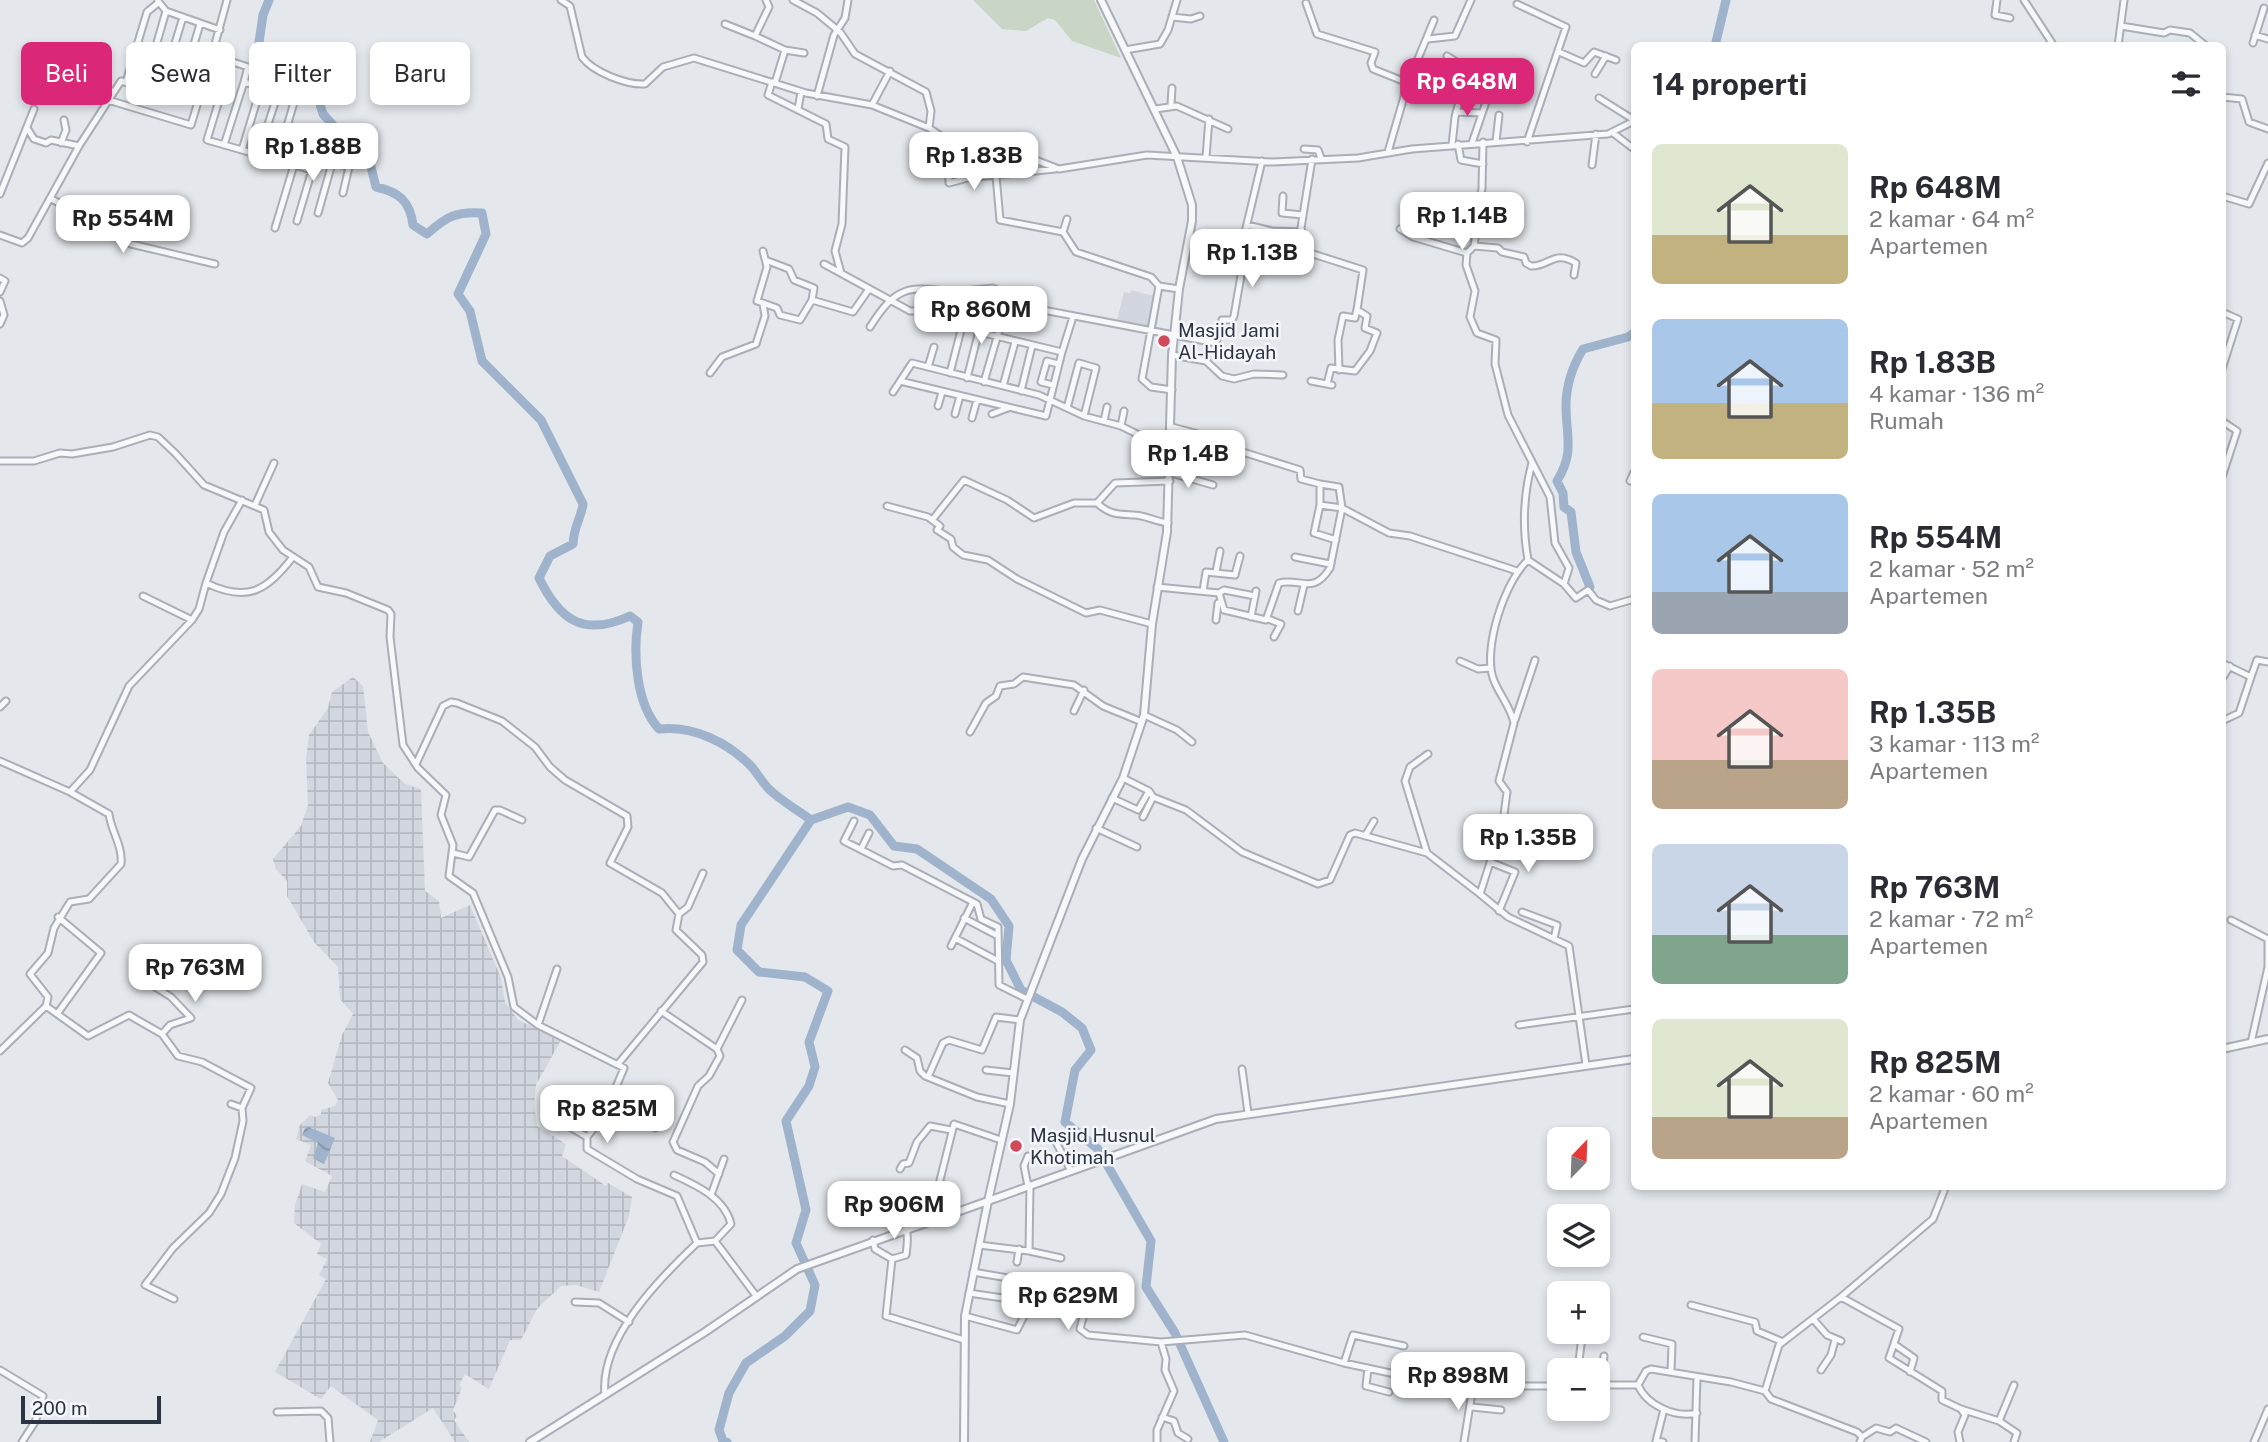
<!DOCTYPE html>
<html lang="id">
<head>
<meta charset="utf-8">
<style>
	body { margin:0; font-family:"Public Sans",sans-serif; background:#f2f2f3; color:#2b2b33; height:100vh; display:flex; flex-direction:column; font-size:26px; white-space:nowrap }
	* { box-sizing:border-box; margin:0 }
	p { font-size:23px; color:#7c7c81 }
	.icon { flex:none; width:38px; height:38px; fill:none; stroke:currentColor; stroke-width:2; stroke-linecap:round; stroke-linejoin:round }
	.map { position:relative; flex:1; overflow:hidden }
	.side { position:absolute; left:1631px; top:42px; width:595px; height:1148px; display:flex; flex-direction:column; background:#fff; border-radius:10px; box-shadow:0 4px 10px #0003 }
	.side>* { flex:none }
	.hud { position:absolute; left:21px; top:42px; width:665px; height:63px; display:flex; gap:14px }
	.needle { width:46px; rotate:23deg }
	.tools { position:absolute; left:1547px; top:1127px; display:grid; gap:14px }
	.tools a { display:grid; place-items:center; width:63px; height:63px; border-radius:10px; background:#fff; box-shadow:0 4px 10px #0003; font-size:35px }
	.scale { position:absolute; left:21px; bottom:18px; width:140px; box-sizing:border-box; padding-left:7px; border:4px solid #2b3445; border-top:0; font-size:19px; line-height:24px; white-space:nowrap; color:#2b3445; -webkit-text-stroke:5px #f4f6f9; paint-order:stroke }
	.price { position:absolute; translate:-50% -60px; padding:0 16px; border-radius:14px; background:#fff; color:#222; font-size:23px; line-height:46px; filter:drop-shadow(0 2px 4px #0008) }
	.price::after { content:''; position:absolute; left:50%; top:42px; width:21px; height:16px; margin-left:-10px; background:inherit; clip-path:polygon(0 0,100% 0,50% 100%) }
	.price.on { background:#db2777; color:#fff }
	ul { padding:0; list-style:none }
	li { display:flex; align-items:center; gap:21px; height:175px; padding:0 21px }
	li span { display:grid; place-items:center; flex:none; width:196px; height:140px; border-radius:10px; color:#555 }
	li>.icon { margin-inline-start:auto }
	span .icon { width:84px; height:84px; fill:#fffc; stroke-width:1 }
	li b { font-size:30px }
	h2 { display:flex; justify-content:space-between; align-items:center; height:84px; padding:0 21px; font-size:30px }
	.chip { padding:0 24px; border-radius:10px; background:#fff; box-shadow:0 4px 10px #0003; font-size:24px; line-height:63px }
	.chip.on { background:#db2777; color:#fff }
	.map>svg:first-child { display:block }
</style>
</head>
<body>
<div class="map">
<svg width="2268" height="1442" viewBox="0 0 2268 1442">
	<defs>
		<pattern id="industrial-grid" width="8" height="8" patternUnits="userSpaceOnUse" patternTransform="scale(1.75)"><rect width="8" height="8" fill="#d2d6de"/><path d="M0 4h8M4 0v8" fill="none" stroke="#b4b8c0"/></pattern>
		<pattern id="water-waves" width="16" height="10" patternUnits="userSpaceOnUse" patternTransform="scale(1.75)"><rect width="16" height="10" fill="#9fb4cc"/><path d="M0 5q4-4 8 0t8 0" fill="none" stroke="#8293a7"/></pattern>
	</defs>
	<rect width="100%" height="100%" fill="#e4e7ec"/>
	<!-- built -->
	<path fill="#d2d6de" d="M1131,290L1161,298L1156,330L1117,320L1124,292L1130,293Z"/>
	<!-- industrial -->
	<path fill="url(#industrial-grid)" d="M353,677L363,686L368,732L383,763L405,784L421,789L425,891L439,901L441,918L470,905L501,978L505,1002L518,1020L561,1040L536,1085L534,1103L537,1126L566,1144L562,1156L606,1186L608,1183L632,1197L629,1216L599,1292L576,1285L561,1286L537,1309L521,1340H510L489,1389L465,1374L459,1385L462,1388L453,1410L457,1416L454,1420L469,1442H455L433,1408L379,1442H370L378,1420L331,1386L321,1399L275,1372L326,1279L319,1275L327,1259L317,1254L321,1244L294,1223L295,1205L302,1184L325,1192L332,1176L305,1161L311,1145L296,1139L300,1125L310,1115L316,1117L321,1114V1110L335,1106L338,1100L328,1083L342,1035L353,1014L340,999L338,967L314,942L287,896V881L276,869L273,859L301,826L308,805L306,759L309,735L328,708L332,692Z"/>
	<!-- green -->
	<path fill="#c9d6c5" d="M973,0H1094L1121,58L1072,41L1055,20L1048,18L1026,31L1002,29Z"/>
	<!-- water -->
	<path fill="url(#water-waves)" d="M306,1126L335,1138L324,1164L313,1158L318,1143L302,1135Z"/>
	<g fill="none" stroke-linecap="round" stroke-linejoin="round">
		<!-- river -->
		<path stroke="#9fb4cc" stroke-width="9" d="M269,0L263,15L258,49C277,57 295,46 315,55L319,73L314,85L323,114L371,167L376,187C399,192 410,201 413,225L427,234C446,217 456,211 482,213L486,234L458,294L470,311L482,361L541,420L583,504C581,519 574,525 573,544L550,556L539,578C560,621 584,637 630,616L638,622C633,655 636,704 659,729C692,725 727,742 751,766C758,774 763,784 771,791C783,802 798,810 811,820
			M1715,46L1726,0
			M1590,587L1576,552L1571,512L1564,507L1563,493L1557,481C1575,452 1566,436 1566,406C1566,385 1572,367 1583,349L1628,337L1634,333
			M727,1442L723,1441L719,1430L729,1393L746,1363L785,1336L810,1311L815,1285L796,1243L806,1210L786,1121L809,1086L815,1067L809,1042L828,991L805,977L759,972L737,950L741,925L811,820L848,807L870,815L894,846L917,849L991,899L1009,926L1006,960L1021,990L1062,1012L1082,1028L1091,1050L1075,1070L1065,1122L1098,1149L1151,1241L1146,1287L1175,1333L1224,1442"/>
		<defs>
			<path id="minor" d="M227,0L212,55L248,67L244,82L261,87L264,78L298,89L277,160L294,165L275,228
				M561,0L570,6L582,57C593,72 626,85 645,84L663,67L694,58L806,93L872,105L929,128L944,138L978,147L1007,149L1059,169L1147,155L1273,162L1358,158L1412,149L1608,134L1634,121
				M766,0L769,7L755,36L785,50L804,53
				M793,0L817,13L840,32L855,54L926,92L931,111L929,128
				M1997,0L1995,15L2010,18
				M2024,0L2054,46
				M158,1L166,11L220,30
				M1306,3L1317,34L1375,52L1371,63L1373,69L1408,83
				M1517,4L1566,27L1527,142
				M1172,17L1191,19L1200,16
				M725,24L755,36
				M2121,26L2164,33L2170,30L2190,33L2206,46
				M2255,35L2268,39
				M1428,39L1455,36L1471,0
				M2253,43L2264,8
				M2118,46L2124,0
				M1125,50L1160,44L1168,30L1177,0
				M1559,52L1584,63L1594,52L1616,60
				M1447,56L1468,69L1455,117L1452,145
				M231,61L207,140L242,150
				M1415,66L1431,72
				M1595,74L1606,56
				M72,75L112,91
				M126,82L147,12L158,3
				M772,82L768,95L826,124L828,139L845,147L842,224L835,251L841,273
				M775,83L785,50
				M144,88L166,11
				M160,93L183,17
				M817,96L834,35L845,18L848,0
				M2222,97L2242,99L2249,122L2268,129
				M1599,98L1634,120
				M108,100L191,125L212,55
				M872,105L890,71
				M1171,105L1172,88
				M798,109L801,92
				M1155,109L1177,106L1228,129
				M1456,112L1482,113
				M27,128L34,139L46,143L51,140L79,146
				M1613,133L1634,149
				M302,138L294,165L312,170
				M944,138L940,159L968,178L1055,169
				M1496,141L1499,115
				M1483,142L1482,188L1474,246L1498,248L1502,252L1524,257L1526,263L1531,266C1549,267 1554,249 1576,263L1574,275
				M61,143L66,130L64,120
				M1472,143L1486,102
				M1458,144L1461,160L1483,164
				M224,145L244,82
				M1304,149L1318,150L1321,158
				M1388,152L1408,83L1434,20
				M258,155L242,150L261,87
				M1206,157L1209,119
				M1312,159L1301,228L1307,252L1363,270L1357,310L1367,316L1365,328L1377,333L1370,351L1355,371L1331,368L1327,384
				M277,160L258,155L281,84
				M948,163L949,183L968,178
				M331,164L335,162L349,167L343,193
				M1592,165L1596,134
				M996,176L1000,220L1063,232
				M0,194L34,109
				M1283,196L1282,213L1303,215
				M2222,196L2249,204L2268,163
				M50,198L131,244L215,264
				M318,213L331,167L318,150
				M1067,219L1063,232L1076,252L1151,277L1159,286L1179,289
				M297,221L320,143
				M1247,225L1272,231L1301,232
				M1400,229L1413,237L1467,253
				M0,235L22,243L28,238L79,146L121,81L178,98L200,24
				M1474,246L1467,253L1466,265L1475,291L1470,317L1477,333L1496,340L1495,364L1508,415L1550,497L1555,543L1569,568L1564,584
				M763,251L767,267L757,301L777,308L780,315L800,320L812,300L814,288L794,280L789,269L768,261
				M824,264L910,311H927L953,292L993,288L1043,310L1216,343L1222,320H1232L1234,316L1243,264L1240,253L1262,161
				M0,278L5,281L0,292
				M1159,286L1142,379L1151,387L1172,390
				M812,300L853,312L869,289
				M0,301L4,315L0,324
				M969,301L1007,311
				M2222,312L2238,319L2222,369
				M964,318L1000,327L984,382
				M870,327C895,287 908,285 953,292
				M1062,352L1072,320
				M1172,355L1206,361L1222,376L1234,379L1254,374L1283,375
				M928,367L934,347
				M1339,370L1338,340L1343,316L1355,318L1357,309
				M710,373L722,357L756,344L765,316L763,304
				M950,373L971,291
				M967,378L981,323
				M900,381L1046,416L1062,352L979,332
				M1311,381L1332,385
				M1053,385L1041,382L1047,361L1058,364
				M1003,386L1015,342
				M1021,391L1032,346
				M893,392L912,363L1039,395L1084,416L1121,426L1145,438L1172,439
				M938,406L942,392
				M1067,408L1079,363L1096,368L1084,416
				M955,414L960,396
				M992,414L1008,408
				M972,418L977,400
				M1104,421L1107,407
				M2222,421L2237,431L2222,477
				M1121,426L1124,411
				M1172,427L1217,439L1230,448L1300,470L1301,479L1320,484V505L1342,508L1389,533L1410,536L1517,571
				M0,461H34L60,453L72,454L113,447L150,435L158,437L175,453L204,485L264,510L269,532L283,550L309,567L318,587L346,593L388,610L391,614L390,637L403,745L418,768L446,795L441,815L453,845L449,876L473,893L508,977L514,1007L538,1025L624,1068L604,1116L587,1137V1149L637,1179L677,1196L697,1243
				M1171,473L1213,485
				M1630,481L1634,472
				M1097,503C1110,515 1118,514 1134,515C1144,515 1157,522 1168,523
				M255,505L274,463
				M1320,505L1314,533L1336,540
				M887,506L928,517L940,526L937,530L951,539L953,547L963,555L988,560L1017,579L1086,613L1100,610L1152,624
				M933,519L964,480L1007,500L1034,518L1074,503H1097L1115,483L1170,481
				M1295,557L1330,564
				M1528,560C1505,581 1483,647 1493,678C1498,693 1511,707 1514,723L1499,781L1507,792L1503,822L1480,894L1508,917L1569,946L1586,1065
				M1528,560L1564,584L1576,598L1588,590L1596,600L1610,606L1634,599
				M1528,560C1522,526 1523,496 1532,463
				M1216,572L1220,551
				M206,583L224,532L242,500
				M1157,587L1219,593L1224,590L1255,596
				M1203,591L1206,572L1235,575L1240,556
				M1219,593L1224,610L1266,620L1279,583C1299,577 1313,596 1330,568L1342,508L1339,487L1320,484
				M143,596L192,620
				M1298,611L1304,585
				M1251,617L1256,591
				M1268,619L1281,624L1274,637
				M1216,620L1218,603
				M1460,661L1478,669L1491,668
				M2222,663L2251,677L2239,713L2222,721
				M2251,677L2257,660L2268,662
				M2222,679L2230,666
				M0,707L6,701
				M1074,711L1084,690
				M1144,715L1177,730L1192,742
				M1515,720L1535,660
				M970,732L986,703L996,696L1000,686L1014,684L1023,677L1074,685L1103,706L1142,722
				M0,761L70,792L90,770L129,686L192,620L199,609L206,583C248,603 266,591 293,557
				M416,764L443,706L451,702L457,703L502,721L535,747L550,767L565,780L627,816L628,827L610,863L662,893L679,914L688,907L703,873
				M1123,778L1149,791L1153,797L1186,810L1242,852L1318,884L1330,880L1350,835L1355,833L1427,853L1480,894
				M1112,798L1138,810L1149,791
				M1143,817L1153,797
				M854,821L844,841L893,866L902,865L977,904L981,919L998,927L999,985L1027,999
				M1096,828L1137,847
				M1365,836L1374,821
				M1497,842L1518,853
				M861,849L869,833
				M453,853L469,857L495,810H500L522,820
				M1427,853L1405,781L1410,767L1428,754
				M1490,862L1515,872L1499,911
				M1522,912L1557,925L1554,939
				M964,918L998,936
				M2231,920L2268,939
				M955,938L998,961
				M2268,939V967
				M951,946L973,902
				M144,980L171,997L191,1018L170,1025L162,1034
				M46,1006L88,1036L129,1015L162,1034L178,1056L202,1062L251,1088L242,1108L243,1121L235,1158L221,1194L209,1213L173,1248L145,1285L174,1299
				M661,1011L717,1049L720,1056L709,1076L698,1086L673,1142L677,1150L705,1162L719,1174
				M57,1014L101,953L58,917
				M538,1025L557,969
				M1519,1025L1634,1009
				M2251,1043L2268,967
				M717,1049L742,1000
				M905,1050L917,1058L920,1071L925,1076L977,1097L1010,1104
				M0,1051L46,1006L48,997L30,974L48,953L54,928L70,902L89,899L121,864C123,846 111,831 109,814L70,792
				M618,1064L703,962L702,955L676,930L679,914
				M1242,1069L1248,1113
				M986,1070L1013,1073
				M928,1077L943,1043L949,1040L982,1050L996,1017L1020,1020
				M231,1104L242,1108
				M607,1107L655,1128
				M570,1127L587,1137
				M1056,1142L1071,1171
				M1028,1156L1024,1166L1028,1186
				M900,1169L903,1164L909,1163L917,1142L930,1126L951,1130
				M674,1175C696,1185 725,1198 731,1224L715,1241
				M940,1180L954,1124L1001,1140
				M1946,1186L1933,1219L1841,1297L1899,1329L1889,1358L1942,1391V1400L1961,1409L1965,1415L1958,1432L1960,1442
				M711,1195L724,1159
				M879,1202C898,1224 912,1215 906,1255L892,1259L886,1316L964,1340
				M873,1240L875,1249L892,1259
				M697,1243L715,1241L757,1297
				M979,1245L1029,1251L1030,1185
				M1029,1251L1061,1258
				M1017,1262L1019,1249
				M973,1272L1008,1278
				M969,1293L1085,1310L1080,1329L1088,1335L1161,1342L1245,1335L1344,1363L1432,1382L1473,1386H1559
				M575,1302L599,1303L629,1322
				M1691,1305L1755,1322L1757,1331L1783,1342
				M1085,1310L1125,1313
				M965,1316L1017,1330L1031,1302
				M1813,1319L1827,1335L1841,1341
				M1643,1337L1672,1344L1671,1372
				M1894,1344L1914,1358L1910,1372
				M1344,1363L1353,1335L1404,1346
				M1368,1368L1366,1386L1389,1392
				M0,1370L43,1396L35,1422L22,1442
				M1578,1370L1582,1336L1596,1335
				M1821,1370L1831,1355L1835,1340
				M1598,1385H1638L1646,1371L1651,1369L1731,1382L1765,1391L1771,1399L1857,1432L1862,1437L1860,1442
				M1600,1385L1604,1356
				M1638,1385C1647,1406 1676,1418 1697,1413
				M1765,1391L1779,1345L1841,1297
				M605,1395C599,1339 660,1278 697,1243
				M1472,1407L1501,1410
				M1961,1409L1999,1421L2017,1433L2014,1442
				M277,1412L321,1411L328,1418L330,1442
				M1162,1417L1174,1421L1178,1433L1188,1439
				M1999,1421L2014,1385
				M1862,1437L1876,1428L1890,1432L1896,1428L1926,1442
				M1157,1442V1430L1174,1391L1165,1370L1166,1359L1161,1342
				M1464,1442L1473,1386
				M1663,1442L1656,1441L1664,1409
				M1695,1442L1697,1377
				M2254,1442L2268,1409"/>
			<path id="tertiary" d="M2222,1049L2268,1039
				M530,1442L705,1332L797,1269L988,1201L1010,1104L1020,1020L1082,859L1123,778L1144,715L1152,624L1167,532L1172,355L1179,289L1192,221V205L1177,157L1101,0
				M964,1442L965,1316L988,1201L1216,1119L1634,1059"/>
		</defs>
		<!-- minor casing -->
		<use href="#minor" stroke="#a9aeb7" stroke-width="9"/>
		<!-- tertiary casing -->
		<use href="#tertiary" stroke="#a9aeb7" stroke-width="10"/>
		<!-- minor -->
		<use href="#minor" stroke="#f7f8fa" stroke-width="5"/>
		<!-- tertiary -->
		<use href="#tertiary" stroke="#f7f8fa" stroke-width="6"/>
	</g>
	<!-- markers -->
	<g fill="#d1495b" stroke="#f4f6f9" stroke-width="2.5">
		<circle cx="1164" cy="341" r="7"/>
		<circle cx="1016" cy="1146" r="7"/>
	</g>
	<g text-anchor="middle" stroke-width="5" stroke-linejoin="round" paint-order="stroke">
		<!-- poi labels -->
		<g font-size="19" fill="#2b3445" stroke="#f4f6f9" text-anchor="start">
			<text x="1178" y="337">Masjid Jami<tspan x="1178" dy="22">Al-Hidayah</tspan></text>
			<text x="1030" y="1142">Masjid Husnul<tspan x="1030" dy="22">Khotimah</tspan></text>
		</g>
	</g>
</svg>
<div class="tools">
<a><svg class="needle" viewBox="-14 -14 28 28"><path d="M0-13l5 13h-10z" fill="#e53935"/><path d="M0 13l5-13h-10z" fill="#7c7c81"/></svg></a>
<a><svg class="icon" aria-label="layers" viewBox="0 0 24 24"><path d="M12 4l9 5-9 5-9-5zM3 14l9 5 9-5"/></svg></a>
<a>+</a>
<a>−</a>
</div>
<div class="scale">200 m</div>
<b class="price on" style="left:1467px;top:118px">Rp 648M</b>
<b class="price" style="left:313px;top:183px">Rp 1.88B</b>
<b class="price" style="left:974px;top:192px">Rp 1.83B</b>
<b class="price" style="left:1462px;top:252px">Rp 1.14B</b>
<b class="price" style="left:123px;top:255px">Rp 554M</b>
<b class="price" style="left:1252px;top:289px">Rp 1.13B</b>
<b class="price" style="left:981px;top:346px">Rp 860M</b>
<b class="price" style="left:1188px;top:490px">Rp 1.4B</b>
<b class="price" style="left:1528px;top:874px">Rp 1.35B</b>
<b class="price" style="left:195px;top:1004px">Rp 763M</b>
<b class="price" style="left:607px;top:1145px">Rp 825M</b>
<b class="price" style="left:894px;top:1241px">Rp 906M</b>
<b class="price" style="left:1068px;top:1332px">Rp 629M</b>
<b class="price" style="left:1458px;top:1412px">Rp 898M</b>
<div class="hud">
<a class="chip on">Beli</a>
<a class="chip">Sewa</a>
<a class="chip">Filter</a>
<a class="chip">Baru</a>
</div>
<section class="side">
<h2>14 properti<svg class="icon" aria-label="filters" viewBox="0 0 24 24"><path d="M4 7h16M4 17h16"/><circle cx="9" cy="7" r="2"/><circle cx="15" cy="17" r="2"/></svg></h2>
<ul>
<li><span style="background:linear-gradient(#dfe7d0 65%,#c2b280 0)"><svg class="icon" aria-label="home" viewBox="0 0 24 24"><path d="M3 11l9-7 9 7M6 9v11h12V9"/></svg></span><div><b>Rp 648M</b><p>2 kamar · 64 m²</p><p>Apartemen</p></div></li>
<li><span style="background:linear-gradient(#a9c7e8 60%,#c2b280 0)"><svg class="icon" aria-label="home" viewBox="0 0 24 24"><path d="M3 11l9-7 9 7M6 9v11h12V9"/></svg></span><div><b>Rp 1.83B</b><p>4 kamar · 136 m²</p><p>Rumah</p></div></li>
<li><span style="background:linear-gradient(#a9c7e8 70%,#9aa5b1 0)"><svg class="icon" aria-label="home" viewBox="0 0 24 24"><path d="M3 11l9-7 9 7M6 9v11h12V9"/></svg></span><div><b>Rp 554M</b><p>2 kamar · 52 m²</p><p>Apartemen</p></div></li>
<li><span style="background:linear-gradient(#f6c9c9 65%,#b9a48a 0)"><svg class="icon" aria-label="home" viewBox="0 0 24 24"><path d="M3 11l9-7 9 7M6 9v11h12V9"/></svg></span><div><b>Rp 1.35B</b><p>3 kamar · 113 m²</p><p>Apartemen</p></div></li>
<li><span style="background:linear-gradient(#c9d6e8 65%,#7fa58c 0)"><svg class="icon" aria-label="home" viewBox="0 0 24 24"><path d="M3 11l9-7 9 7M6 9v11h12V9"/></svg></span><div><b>Rp 763M</b><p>2 kamar · 72 m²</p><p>Apartemen</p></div></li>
<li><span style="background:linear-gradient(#dfe7d0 70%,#b9a48a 0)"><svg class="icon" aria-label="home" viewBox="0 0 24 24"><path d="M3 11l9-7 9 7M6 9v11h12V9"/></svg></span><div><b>Rp 825M</b><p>2 kamar · 60 m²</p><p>Apartemen</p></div></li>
</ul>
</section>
</div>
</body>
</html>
